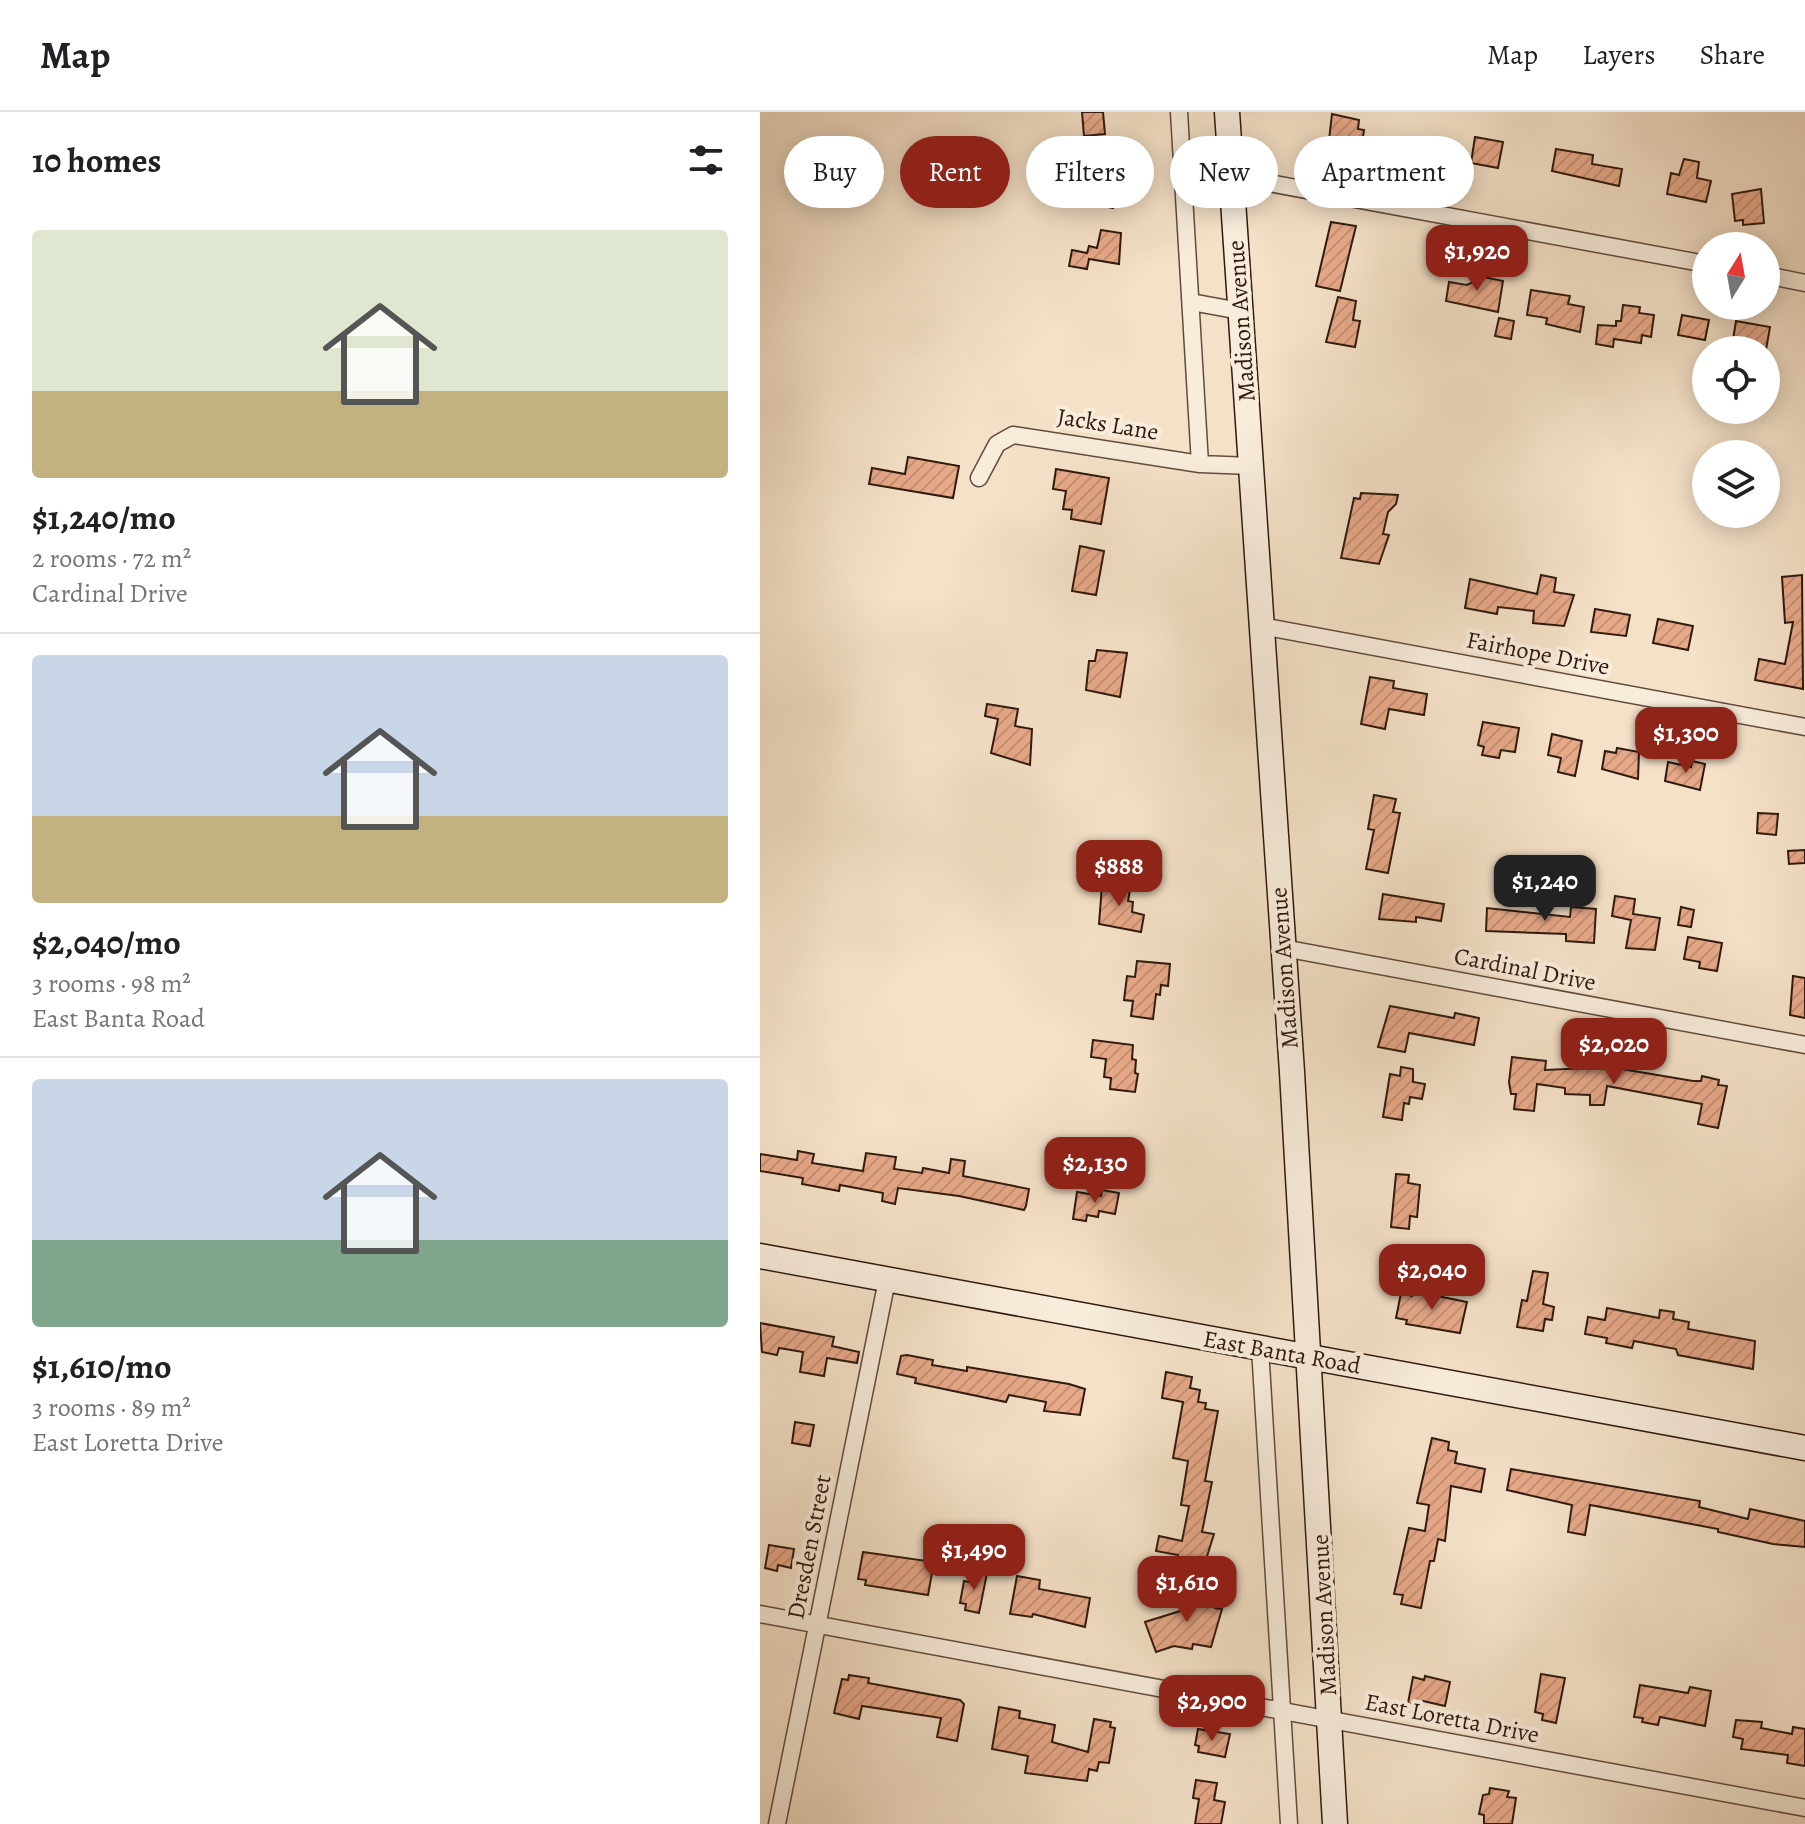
<!DOCTYPE html>
<html lang="en">
<head>
<meta charset="utf-8">
<style>
	body { margin:0; font-family:Alegreya,serif; background:#f2f2f2; color:#202124; height:100vh; display:flex; flex-direction:column; font-size:30px; white-space:nowrap }
	* { box-sizing:border-box; margin:0 }
	p { font-size:26px; color:#757577 }
	.icon { flex:none; width:44px; height:44px; fill:none; stroke:currentColor; stroke-width:2; stroke-linecap:round; stroke-linejoin:round }
	.map { position:relative; flex:1; overflow:hidden }
	.drawer { display:flex; flex-direction:column; background:#fff; width:760px }
	.drawer>* { flex:none }
	.guide { position:absolute; left:24px; top:24px; width:760px; height:72px; display:flex; gap:16px }
	.needle { width:52px; rotate:11deg }
	.controls { position:absolute; left:932px; top:120px; display:grid; gap:16px }
	.controls a { display:grid; place-items:center; width:88px; height:88px; border-radius:50%; background:#fff; box-shadow:0 4px 20px #0003; font-size:40px }
	.price { position:absolute; translate:-50% -68px; padding:0 18px; border-radius:16px; background:#8f2418; color:#fff; font-size:26px; line-height:52px; filter:drop-shadow(0 2px 4px #0008) }
	.price::after { content:''; position:absolute; left:50%; top:48px; width:24px; height:18px; margin-left:-12px; background:inherit; clip-path:polygon(0 0,100% 0,50% 100%) }
	.price.on { background:#222; color:#fff }
	ul { padding:0; list-style:none }
	li { display:grid; align-content:center; gap:16px; height:424px; padding:0 32px }
	li+li { border-top:2px solid #e0e0e0 }
	li span { display:grid; place-items:center; height:248px; border-radius:8px; color:#555 }
	li>.icon { margin-inline-start:auto }
	span .icon { width:144px; height:144px; fill:#fffc; stroke-width:1 }
	li b { font-size:34px }
	h2 { display:flex; justify-content:space-between; align-items:center; height:96px; padding:0 32px; font-size:34px }
	.chip { padding:0 28px; border-radius:36px; background:#fff; box-shadow:0 4px 20px #0003; font-size:28px; line-height:72px }
	.chip.on { background:#8f2418; color:#fff }
	header { display:flex; align-items:center; gap:48px; box-sizing:border-box; height:112px; padding:0 40px; background:#fff; border-bottom:2px solid #e0e0e0 }
	header strong { font-size:38px }
	nav { display:flex; gap:44px; margin-inline-start:auto; font-size:28px }
	main { display:flex; flex:1; min-height:0 }
	.map>svg:first-child { display:block }
</style>
</head>
<body>
<header>
<strong>Map</strong>
<nav><a>Map</a><a>Layers</a><a>Share</a></nav>
</header>
<main>
<section class="drawer">
<h2>10 homes<svg class="icon" aria-label="filters" viewBox="0 0 24 24"><path d="M4 7h16M4 17h16"/><circle cx="9" cy="7" r="2"/><circle cx="15" cy="17" r="2"/></svg></h2>
<ul>
<li><span style="background:linear-gradient(#dfe7d0 65%,#c2b280 0)"><svg class="icon" aria-label="home" viewBox="0 0 24 24"><path d="M3 11l9-7 9 7M6 9v11h12V9"/></svg></span><div><b>$1,240/mo</b><p>2 rooms · 72 m²</p><p>Cardinal Drive</p></div></li>
<li><span style="background:linear-gradient(#c9d6e8 65%,#c2b280 0)"><svg class="icon" aria-label="home" viewBox="0 0 24 24"><path d="M3 11l9-7 9 7M6 9v11h12V9"/></svg></span><div><b>$2,040/mo</b><p>3 rooms · 98 m²</p><p>East Banta Road</p></div></li>
<li><span style="background:linear-gradient(#c9d6e8 65%,#7fa58c 0)"><svg class="icon" aria-label="home" viewBox="0 0 24 24"><path d="M3 11l9-7 9 7M6 9v11h12V9"/></svg></span><div><b>$1,610/mo</b><p>3 rooms · 89 m²</p><p>East Loretta Drive</p></div></li>
</ul>
</section>
<div class="map">
<svg width="1045" height="1712" viewBox="0 0 1045 1712">
	<defs>
		<pattern id="building-hatch" width="6" height="6" patternUnits="userSpaceOnUse" patternTransform="scale(2)"><rect width="6" height="6" fill="#e8a989"/><path d="M-1 1l2-2M0 6l6-6M5 7l2-2" fill="none" stroke="#c79175"/></pattern>
	</defs>
	<rect width="100%" height="100%" fill="#f4e1c8"/>
	<filter id="stains"><feTurbulence type="fractalNoise" baseFrequency=".0025" numOctaves="4"/><feColorMatrix values="0 0 0 0 .2 0 0 0 0 .09 0 0 0 0 .02 0 0 0 .5 -.17"/></filter>
	<radialGradient id="worn" r=".72"><stop offset=".6" stop-color="#630" stop-opacity="0"/><stop offset="1" stop-color="#630" stop-opacity=".3"/></radialGradient>
	<!-- building -->
	<path fill="url(#building-hatch)" stroke="#30190e" stroke-width="2" d="M322,0H343L345,22L324,24Z
		M572,2L599,8L598,17L604,18L598,58L579,54L582,39L568,37Z
		M715,25L743,30L738,56L711,51Z
		M796,37L833,43L832,52L862,57L859,74L792,59Z
		M336,43L358,47L353,96L328,91Z
		M924,47L939,50L937,66L951,69L946,90L907,82L911,61L919,63Z
		M1001,77L1004,111L983,113V108L975,109L972,82Z
		M571,110L596,114L580,179L556,174Z
		M341,118L361,121L359,152L329,147L327,157L309,154L312,138L327,141L329,134L337,136Z
		M714,163L743,169L738,200L686,189L689,170L707,173L713,170Z
		M771,178L810,184L808,192L824,195L820,220L786,212L787,206L767,203Z
		M578,185L596,189L593,208L600,209L595,235L566,230Z
		M863,193L880,195L879,201L894,203L891,225L882,223L881,231L854,227L853,235L836,232L838,213L856,214V209H861Z
		M922,203L949,208L945,228L918,223Z
		M739,206L754,209L751,227L735,224Z
		M976,209L1010,215L1006,238L972,234Z
		M148,345L199,354L193,386L109,372L112,356L145,362Z
		M296,357L349,366L341,412L311,407L312,398L303,397L306,379L293,377Z
		M601,381L638,383L636,392L628,400L623,422L629,423L619,452L581,446L594,386L600,387Z
		M320,434L344,439L336,483L312,479Z
		M781,463L796,466L794,480L814,483L804,514L773,511L774,499L738,495L737,502L705,496L710,467L777,482Z
		M1042,463L1043,577L995,568L999,547L1025,552L1033,510L1025,511L1022,465Z
		M835,497L870,503L866,524L831,520Z
		M898,507L933,514L928,538L893,531Z
		M337,538L367,541L360,585L326,578L329,549H335Z
		M610,565L634,569L633,576L667,582L664,603L629,597L625,617L601,612Z
		M227,592L258,597L255,614L272,617L270,653L231,641L238,607L225,604Z
		M723,610L759,616L755,640L741,638L739,646L722,643L724,635L718,633Z
		M792,622L822,629L815,664L798,660L801,646L788,643Z
		M857,636L879,640L878,667L842,657L845,639L856,641Z
		M932,649L945,652L940,678L905,669L908,650L931,655Z
		M614,683L636,687L633,700L640,701L628,761L606,757L614,718L608,717Z
		M998,701L1018,702L1016,723L997,721Z
		M1045,738V751L1029,752L1028,739Z
		M347,768L371,772L368,789L373,790L372,800L384,803L381,820L339,812L342,773L346,774Z
		M623,782L684,792L681,809L656,805V810L619,807Z
		M855,784L875,787L873,802L900,806L895,838L866,836L871,808L852,804Z
		M811,795L836,797L834,831L806,829V822L726,819L727,796L810,805Z
		M921,795L934,798L931,815L918,813Z
		M928,825L962,831L957,859L939,856L940,850L924,847Z
		M377,849L410,852L408,874L401,873L400,883L396,882L393,907L371,904L373,889L364,888L367,864L375,865Z
		M1033,864L1045,866V906L1030,903Z
		M630,894L694,906L695,901L719,906L714,933L649,921L645,940L618,935Z
		M333,928L373,933L372,947L376,948L375,961L378,962L375,980L350,977L351,966L344,965L346,947L331,945Z
		M752,945L786,949L785,958L850,955L933,969H941L942,964L959,968L958,973L967,974L958,1016L938,1012L942,992L847,974L844,993H830V983L805,982V976L777,972L774,999L754,997L756,982H751L749,970Z
		M641,955L653,957V970L665,972L662,987L650,985L649,992L644,991L642,1008L623,1005L630,962L640,964Z
		M38,1039L54,1042L52,1051L103,1059L106,1041L136,1045L134,1057L162,1061L163,1056L189,1061L191,1047L205,1049L203,1064L269,1077L266,1094L264,1098L199,1084L138,1076L135,1092L122,1089L123,1081L80,1073L79,1079L42,1072L43,1066L0,1059V1042L37,1048Z
		M636,1062L649,1063L648,1071L660,1073L657,1105L650,1104L649,1117L631,1115Z
		M342,1078L359,1081L355,1102L339,1099L338,1105L327,1103L326,1109L313,1107L317,1080L341,1084Z
		M773,1159L788,1161L783,1192L794,1195L792,1208L785,1207L783,1219L757,1215L762,1188L767,1189Z
		M653,1179L707,1190L700,1221L646,1212L647,1208L636,1206L641,1181L652,1184Z
		M847,1196L899,1206L900,1198L914,1200L913,1207L929,1210L928,1217L995,1229L993,1257L918,1243L916,1237L874,1229L872,1236L846,1231L847,1226L825,1222L828,1205L845,1208Z
		M0,1211L74,1225L72,1234L99,1240L97,1251L67,1246L64,1264L40,1260L43,1240L19,1236L17,1243L2,1240Z
		M147,1243L173,1248L172,1253L207,1259V1255L309,1272L325,1277L320,1303L284,1299L286,1290L249,1283L246,1290L155,1271L156,1266L137,1262L141,1244Z
		M406,1260L432,1265L430,1276L440,1278L438,1290L446,1291L445,1297L458,1299L445,1369L452,1370L442,1420L454,1422L443,1457L416,1451L418,1443L396,1439L399,1424L422,1429L429,1394L421,1393L428,1349L413,1346L423,1290L402,1286Z
		M35,1310L54,1313L50,1334L32,1331Z
		M672,1326L689,1330L688,1338L697,1340L695,1351L725,1357L721,1380L691,1374L685,1429L678,1427L674,1449H670L661,1496L641,1492L643,1483L634,1482L649,1416L665,1419L669,1393L657,1391Z
		M751,1357L940,1389L939,1395L988,1407L990,1397L1045,1409V1435L1013,1432L958,1420V1417L830,1393L825,1423L808,1420L812,1393L747,1378Z
		M9,1433L34,1437L31,1456L18,1453L17,1459L5,1456Z
		M103,1440L174,1450L168,1483L105,1473L106,1468L98,1467Z
		M212,1458L227,1461L219,1501L205,1498L206,1492L200,1491L204,1469L210,1470Z
		M257,1464L280,1468L279,1477L330,1486L325,1515L273,1502L272,1505L250,1502Z
		M448,1474L455,1496L462,1497L451,1535L433,1532L432,1537L414,1534L396,1540L385,1510L433,1495L429,1481Z
		M781,1562L805,1566L796,1611L782,1608L783,1602L775,1600Z
		M89,1563L109,1566L108,1571L200,1588L204,1592L197,1629L177,1625L181,1606L102,1594L99,1607L74,1601L82,1567L88,1568Z
		M665,1564L690,1570L685,1594L663,1589L661,1594L648,1591L653,1565L664,1568Z
		M880,1573L928,1581L930,1575L951,1579L945,1614L900,1605L898,1613L882,1610L883,1606L874,1605Z
		M239,1595L260,1599L259,1606L295,1613L292,1630L328,1640L334,1607L351,1610L350,1615L355,1616L349,1651L339,1650L337,1659L329,1657L327,1669L265,1661L268,1644L232,1637Z
		M976,1608L1002,1610L1001,1616L1032,1622L1033,1615L1045,1617V1654L1027,1651L1028,1643L981,1637L983,1627L973,1625Z
		M438,1617L470,1622L465,1645L438,1640L439,1634L435,1633Z
		M436,1668L457,1671L454,1688L465,1690L461,1712H435L439,1687L433,1686Z
		M730,1676L749,1679L747,1685L756,1686L752,1712H724V1703L719,1702L723,1683L729,1682Z"/>
	<g fill="none" stroke-linecap="round" stroke-linejoin="round">
		<defs>
			<path id="street" d="M419,0L440,352
				M471,64L946,152
				M1006,163L1045,171
				M431,190L480,199
				M219,366L237,332L253,323L440,352L491,354
				M501,514L1045,615
				M523,836L1045,933
				M500,1236L529,1712
				M0,1502L1045,1696
				M17,1712L127,1168"/>
			<path id="secondary" d="M467,0L532,960L575,1712
				M0,1144L1045,1336"/>
		</defs>
		<!-- street casing -->
		<use href="#street" stroke="#614b3c" stroke-width="19"/>
		<!-- secondary casing -->
		<use href="#secondary" stroke="#30190e" stroke-width="27"/>
		<!-- street -->
		<use href="#street" stroke="#f8ecdb" stroke-width="16"/>
		<!-- secondary -->
		<use href="#secondary" stroke="#f8ecdb" stroke-width="24"/>
	</g>
	<g text-anchor="middle" stroke-width="8" stroke-linejoin="round" paint-order="stroke">
		<!-- street labels -->
		<g font-size="24" fill="#30190e" stroke="#f8ecdb">
			<text transform="translate(481 209) rotate(-94)" y="8">Madison Avenue</text>
			<text transform="translate(348 312) rotate(9)" y="8">Jacks Lane</text>
			<text transform="translate(778 541) rotate(11)" y="8">Fairhope Drive</text>
			<text transform="translate(524 856) rotate(-94)" y="8">Madison Avenue</text>
			<text transform="translate(765 857) rotate(11)" y="8">Cardinal Drive</text>
			<text transform="translate(522 1240) rotate(10)" y="8">East Banta Road</text>
			<text transform="translate(49 1435) rotate(-79)" y="8">Dresden Street</text>
			<text transform="translate(564 1503) rotate(-93)" y="8">Madison Avenue</text>
			<text transform="translate(692 1606) rotate(11)" y="8">East Loretta Drive</text>
		</g>
	</g>
	<rect width="100%" height="100%" filter="url(#stains)"/>
	<rect width="100%" height="100%" fill="url(#worn)"/>
</svg>
<div class="controls">
<a><svg class="needle" viewBox="-14 -14 28 28"><path d="M0-13l5 13h-10z" fill="#e53935"/><path d="M0 13l5-13h-10z" fill="#757577"/></svg></a>
<a><svg class="icon" aria-label="locate" viewBox="0 0 24 24"><circle cx="12" cy="12" r="6"/><path d="M12 2v4M12 18v4M2 12h4M18 12h4"/></svg></a>
<a><svg class="icon" aria-label="layers" viewBox="0 0 24 24"><path d="M12 4l9 5-9 5-9-5zM3 14l9 5 9-5"/></svg></a>
</div>
<b class="price" style="left:717px;top:181px">$1,920</b>
<b class="price" style="left:926px;top:663px">$1,300</b>
<b class="price" style="left:359px;top:796px">$888</b>
<b class="price on" style="left:785px;top:811px">$1,240</b>
<b class="price" style="left:854px;top:974px">$2,020</b>
<b class="price" style="left:335px;top:1093px">$2,130</b>
<b class="price" style="left:672px;top:1200px">$2,040</b>
<b class="price" style="left:214px;top:1480px">$1,490</b>
<b class="price" style="left:427px;top:1512px">$1,610</b>
<b class="price" style="left:452px;top:1631px">$2,900</b>
<div class="guide">
<a class="chip">Buy</a>
<a class="chip on">Rent</a>
<a class="chip">Filters</a>
<a class="chip">New</a>
<a class="chip">Apartment</a>
</div>
</div>
</main>
</body>
</html>
